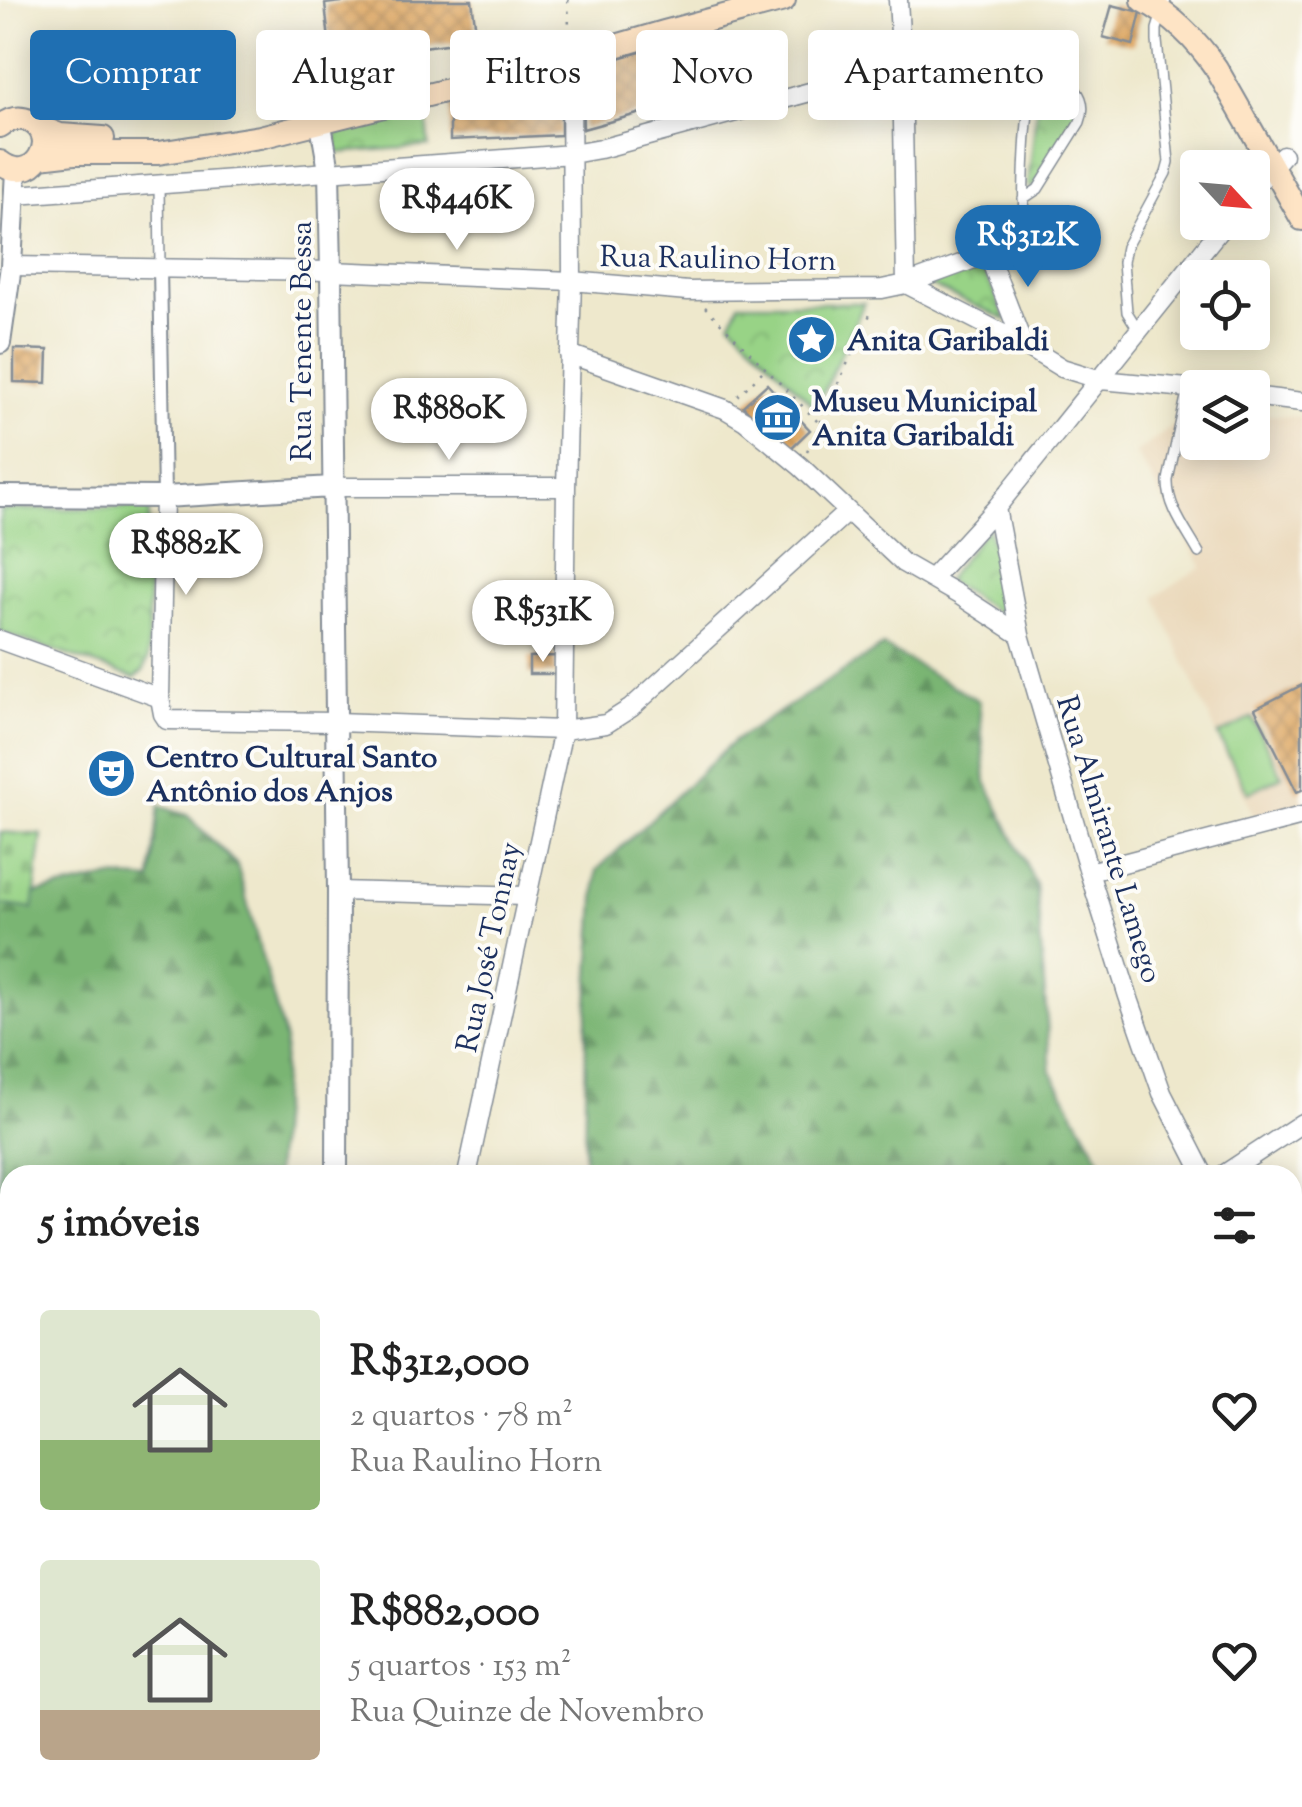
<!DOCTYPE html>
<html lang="pt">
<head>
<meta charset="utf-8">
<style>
	body { margin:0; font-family:"Sorts Mill Goudy",serif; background:#f6f6f6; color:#222; height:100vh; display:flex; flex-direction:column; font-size:38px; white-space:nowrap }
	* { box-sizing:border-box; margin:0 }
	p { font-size:32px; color:#767676 }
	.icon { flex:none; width:55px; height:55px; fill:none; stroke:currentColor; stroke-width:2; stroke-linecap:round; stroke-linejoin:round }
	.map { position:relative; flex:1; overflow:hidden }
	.side { position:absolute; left:0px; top:1165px; width:1302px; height:642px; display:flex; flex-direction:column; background:#fff; border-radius:30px 30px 0 0; box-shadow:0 5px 25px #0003 }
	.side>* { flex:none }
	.hud { position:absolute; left:30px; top:30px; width:1242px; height:90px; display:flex; gap:20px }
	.needle { width:65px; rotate:116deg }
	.controls { position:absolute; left:1180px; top:150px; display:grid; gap:20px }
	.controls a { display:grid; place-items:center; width:90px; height:90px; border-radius:10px; background:#fff; box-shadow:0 5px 25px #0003; font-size:50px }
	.price { position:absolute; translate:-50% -85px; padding:0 22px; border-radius:35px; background:#fff; color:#222; font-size:32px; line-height:65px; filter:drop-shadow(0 2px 5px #0008) }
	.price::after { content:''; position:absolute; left:50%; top:60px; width:30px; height:22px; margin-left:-15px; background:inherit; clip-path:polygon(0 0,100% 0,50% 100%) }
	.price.selected { background:#1f6fb2; color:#fff }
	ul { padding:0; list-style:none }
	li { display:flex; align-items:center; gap:30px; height:250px; padding:0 40px }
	li span { display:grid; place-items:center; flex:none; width:280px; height:200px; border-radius:10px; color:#555 }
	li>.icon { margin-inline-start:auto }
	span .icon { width:120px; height:120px; fill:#fffc; stroke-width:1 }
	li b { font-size:42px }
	h2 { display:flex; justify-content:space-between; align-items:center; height:120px; padding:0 40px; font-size:42px }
	.tag { padding:0 35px; border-radius:10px; background:#fff; box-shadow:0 5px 25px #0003; font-size:35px; line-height:90px }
	.tag.selected { background:#1f6fb2; color:#fff }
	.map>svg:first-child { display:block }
</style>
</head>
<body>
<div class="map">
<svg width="1302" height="1807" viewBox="0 0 1302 1807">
	<defs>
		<pattern id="forest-firs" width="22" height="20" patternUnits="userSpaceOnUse" patternTransform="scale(2.5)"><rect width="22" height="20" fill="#7ab573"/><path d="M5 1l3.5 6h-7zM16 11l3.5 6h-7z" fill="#639462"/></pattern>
		<pattern id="cemetery-stones" width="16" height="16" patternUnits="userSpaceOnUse" patternTransform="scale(2.5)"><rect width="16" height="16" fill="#98d386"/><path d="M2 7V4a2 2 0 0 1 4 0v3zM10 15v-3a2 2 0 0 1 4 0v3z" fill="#82b576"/></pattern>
		<pattern id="park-crowns" width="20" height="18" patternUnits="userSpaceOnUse" patternTransform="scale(2.5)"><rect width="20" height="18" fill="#98d386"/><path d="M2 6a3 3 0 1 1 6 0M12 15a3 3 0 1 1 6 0" fill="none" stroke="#82b576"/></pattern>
		<pattern id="building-cross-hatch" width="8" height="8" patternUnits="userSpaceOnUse" patternTransform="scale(2.5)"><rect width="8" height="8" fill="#dda55f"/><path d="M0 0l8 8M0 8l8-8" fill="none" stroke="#b28752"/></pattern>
	</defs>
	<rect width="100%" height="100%" fill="#fdfcf7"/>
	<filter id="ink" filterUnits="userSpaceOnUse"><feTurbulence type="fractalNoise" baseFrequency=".01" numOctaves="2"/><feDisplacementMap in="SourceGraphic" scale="20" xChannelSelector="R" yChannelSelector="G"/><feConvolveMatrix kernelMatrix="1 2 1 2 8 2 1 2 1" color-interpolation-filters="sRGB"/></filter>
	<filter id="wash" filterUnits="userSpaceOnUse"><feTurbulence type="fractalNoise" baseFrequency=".0048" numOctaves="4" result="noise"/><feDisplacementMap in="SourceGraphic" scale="40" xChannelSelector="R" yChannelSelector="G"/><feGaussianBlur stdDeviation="2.25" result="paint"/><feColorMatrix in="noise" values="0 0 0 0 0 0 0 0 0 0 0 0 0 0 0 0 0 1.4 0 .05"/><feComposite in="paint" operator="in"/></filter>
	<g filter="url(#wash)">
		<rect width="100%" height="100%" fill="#eee8cc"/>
		<!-- built -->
		<path fill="#ead8ba" d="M1196,409H1197L1198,442H1252L1253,414L1302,417V813L1258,826L1155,597L1202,566L1136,453Z"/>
		<!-- forest -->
		<path fill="url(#forest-firs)" stroke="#4a7268" stroke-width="2.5" d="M883,646L979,701L986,782L1036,885L1051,1071L1109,1175H584L586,1033L597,870L734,741Z
			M159,806L187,815L237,865L285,1041L275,1175H10V1231L0,1225V896L13,898L113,877L151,880Z
			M0,1356L10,1364V1710L0,1707Z
			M1293,1519L1302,1530V1807H63L65,1798H1292Z"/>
		<!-- cemetery -->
		<path fill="url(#cemetery-stones)" stroke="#5a8172" stroke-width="2.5" d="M0,832L42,835L33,909L0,904Z
			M0,1714L10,1716V1798H53L50,1807H0Z"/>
		<!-- park -->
		<path fill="url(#park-crowns)" stroke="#5a8172" stroke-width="2.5" d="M1046,79C1067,86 1084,96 1075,120L1034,186L1031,188L1028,185L1039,87Z
			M426,106L429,146L336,153L337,127Z
			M979,261L1007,320L927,284Z
			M739,303H864L816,408L731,322Z
			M149,507L148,659L143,671L135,678L0,632V510Z
			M988,527L1011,621L946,580Z"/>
		<!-- pitch -->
		<path fill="#98d386" stroke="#5a8172" stroke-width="2.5" d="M1252,718L1282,776L1248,793L1218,735Z"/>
		<g id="blocks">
			<!-- building -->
			<path fill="url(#building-cross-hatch)" d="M358,0H472L477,40L331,59L325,4Z
				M1112,5L1141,12L1133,45L1103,37Z
				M655,48L670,105L583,129L582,68Z
				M561,73V135L450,140V105Z
				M14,349L48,350L47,383L14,382Z
				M767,384L810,430L787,452L743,406Z
				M556,656V674H529V657Z
				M1302,685V790L1297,792L1255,709Z
				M261,1798L300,1801L299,1807H259Z"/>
		</g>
	</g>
	<g filter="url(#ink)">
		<use href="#blocks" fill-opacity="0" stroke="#848c95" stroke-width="2.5"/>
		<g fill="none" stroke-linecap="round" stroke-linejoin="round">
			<defs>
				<path id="service" d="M159,186L160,267
					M988,254L1015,243L1024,231C1023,206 1023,93 1038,77C1040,75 1043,75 1045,73C1070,79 1090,95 1080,122L1038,189L1023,199
					M1139,331L1127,312L1123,262L1126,247L1166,173L1169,162L1157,41V29L1166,0
					M1188,388L1168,480C1167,506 1186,530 1199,553"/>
				<path id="pedestrian" d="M160,267L164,497"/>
				<path id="minor" d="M898,0L902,67L906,284
					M1252,190L1283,155
					M16,195L572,154L600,149L902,67
					M11,266L331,271L572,281L688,291L882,289L906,284L988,254L1023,344
					M906,284L1023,344L1062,368L1101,380L1198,389
					M569,354L725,409L745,421L800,466L903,563L959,595L1020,635
					M1252,396L1302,402
					M332,487H566
					M164,497L160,698L163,714L167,720L337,722L563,730L606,724L631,708L848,511
					M996,508L1020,635L1089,872L1128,996L1162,1093L1204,1175
					M931,579L996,508L1226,222
					M0,640L160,698
					M1089,872L1302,816
					M338,891L526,896
					M467,1175L563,730L566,487L572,281L571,59L569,45
					M1223,1175L1302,1123
					M0,1289L10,1295
					M1292,1315L1302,1330"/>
				<path id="tertiary" d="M318,108L329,170L331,271L338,891L337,1175
					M0,343L11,266L16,170
					M0,496L164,497L332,487
					M231,1807L232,1798"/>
				<path id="secondary" d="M1143,0C1174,17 1196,39 1216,68L1302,219
					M0,126C9,119 19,116 30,121C62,137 33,188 0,162
					M37,126L60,135L103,138
					M40,157L74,153H158L260,137L571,59L664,32L784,0"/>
			</defs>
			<!-- service casing -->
			<use href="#service" stroke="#848c95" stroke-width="12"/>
			<!-- pedestrian casing -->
			<use href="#pedestrian" stroke="#848c95" stroke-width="16"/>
			<!-- minor casing -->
			<use href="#minor" stroke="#848c95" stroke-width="21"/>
			<!-- tertiary casing -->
			<use href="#tertiary" stroke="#848c95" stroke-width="24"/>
			<!-- secondary casing -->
			<use href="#secondary" stroke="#848c95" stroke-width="26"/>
			<!-- path -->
			<path stroke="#848c95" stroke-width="2.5" stroke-dasharray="2.5 8" stroke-linecap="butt" d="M568,0L569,28
				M705,307L818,422
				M738,396L764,370
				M807,451L873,308"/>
			<!-- service -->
			<use href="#service" stroke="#fff" stroke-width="9"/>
			<!-- pedestrian -->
			<use href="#pedestrian" stroke="#fff" stroke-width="12"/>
			<!-- minor -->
			<use href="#minor" stroke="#fff" stroke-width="18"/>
			<!-- tertiary -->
			<use href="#tertiary" stroke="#fff" stroke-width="20"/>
			<!-- secondary -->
			<use href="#secondary" stroke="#fee4c5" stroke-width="22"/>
		</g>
	</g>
	<!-- icons -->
	<defs>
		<symbol id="sight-disc" viewBox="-11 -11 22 22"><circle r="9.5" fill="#1f6fb2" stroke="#fdfcf7"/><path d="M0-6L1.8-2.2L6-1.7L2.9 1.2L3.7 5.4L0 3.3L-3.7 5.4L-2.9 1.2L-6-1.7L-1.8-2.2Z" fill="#fff"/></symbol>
		<symbol id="museum-disc" viewBox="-11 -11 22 22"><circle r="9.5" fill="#1f6fb2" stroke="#fdfcf7"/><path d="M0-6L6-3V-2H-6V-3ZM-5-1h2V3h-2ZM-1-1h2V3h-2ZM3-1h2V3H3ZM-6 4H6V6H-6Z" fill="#fff"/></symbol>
		<symbol id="theatre-disc" viewBox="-11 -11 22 22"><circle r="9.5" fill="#1f6fb2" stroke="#fdfcf7"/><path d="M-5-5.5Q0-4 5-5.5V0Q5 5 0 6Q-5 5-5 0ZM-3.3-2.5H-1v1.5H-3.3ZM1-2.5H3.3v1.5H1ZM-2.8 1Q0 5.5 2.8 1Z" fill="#fff"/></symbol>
	</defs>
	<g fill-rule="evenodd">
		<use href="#sight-disc" x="784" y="312" width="55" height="55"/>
		<use href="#museum-disc" x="750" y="390" width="55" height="55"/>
		<use href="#theatre-disc" x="84" y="746" width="55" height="55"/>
	</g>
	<g text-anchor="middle" stroke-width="8" stroke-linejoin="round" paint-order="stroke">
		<!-- street labels -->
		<g font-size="30" fill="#1b2f5e" stroke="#fdfcf7">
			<text transform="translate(718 258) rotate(1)" y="10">Rua Raulino Horn</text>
			<text transform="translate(301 341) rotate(-90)" y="10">Rua Tenente Bessa</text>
			<text transform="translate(1110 839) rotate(73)" y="10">Rua Almirante Lamego</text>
			<text transform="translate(488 947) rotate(-78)" y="10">Rua José Tonnay</text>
		</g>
		<!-- poi labels -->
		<g font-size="30" font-weight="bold" fill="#1b2f5e" stroke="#fdfcf7" text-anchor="start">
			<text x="847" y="350">Anita Garibaldi</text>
			<text x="812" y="411">Museu Municipal<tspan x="812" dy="34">Anita Garibaldi</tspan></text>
			<text x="146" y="767">Centro Cultural Santo<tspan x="146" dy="34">Antônio dos Anjos</tspan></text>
		</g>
	</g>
</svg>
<div class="controls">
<a><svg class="needle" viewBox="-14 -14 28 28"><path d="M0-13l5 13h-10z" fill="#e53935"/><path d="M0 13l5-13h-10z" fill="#767676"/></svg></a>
<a><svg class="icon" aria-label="locate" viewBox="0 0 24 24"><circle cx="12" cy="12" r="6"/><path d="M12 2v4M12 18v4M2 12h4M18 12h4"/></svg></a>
<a><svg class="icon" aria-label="layers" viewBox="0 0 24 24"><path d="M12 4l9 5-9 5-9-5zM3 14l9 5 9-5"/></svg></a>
</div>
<b class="price" style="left:457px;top:253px">R$446K</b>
<b class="price selected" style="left:1028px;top:290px">R$312K</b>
<b class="price" style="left:449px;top:463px">R$880K</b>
<b class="price" style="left:186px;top:598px">R$882K</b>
<b class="price" style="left:543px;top:665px">R$531K</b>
<div class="hud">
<a class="tag selected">Comprar</a>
<a class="tag">Alugar</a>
<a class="tag">Filtros</a>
<a class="tag">Novo</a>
<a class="tag">Apartamento</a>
</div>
<section class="side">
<h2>5 imóveis<svg class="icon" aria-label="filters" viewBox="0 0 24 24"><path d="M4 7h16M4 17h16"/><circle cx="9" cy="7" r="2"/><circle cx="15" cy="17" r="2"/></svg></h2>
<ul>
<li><span style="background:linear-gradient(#dfe7d0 65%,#8fb573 0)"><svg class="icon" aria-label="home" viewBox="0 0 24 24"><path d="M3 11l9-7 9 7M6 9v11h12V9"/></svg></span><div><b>R$312,000</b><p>2 quartos · 78 m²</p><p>Rua Raulino Horn</p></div><svg class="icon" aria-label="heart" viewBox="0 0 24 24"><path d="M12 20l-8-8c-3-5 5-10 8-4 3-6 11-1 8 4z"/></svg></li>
<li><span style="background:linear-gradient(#dfe7d0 75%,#b9a48a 0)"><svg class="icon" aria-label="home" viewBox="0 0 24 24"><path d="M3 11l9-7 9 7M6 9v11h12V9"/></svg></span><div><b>R$882,000</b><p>5 quartos · 153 m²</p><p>Rua Quinze de Novembro</p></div><svg class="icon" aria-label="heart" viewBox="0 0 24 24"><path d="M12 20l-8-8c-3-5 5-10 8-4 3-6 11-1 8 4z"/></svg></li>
</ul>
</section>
</div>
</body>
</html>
